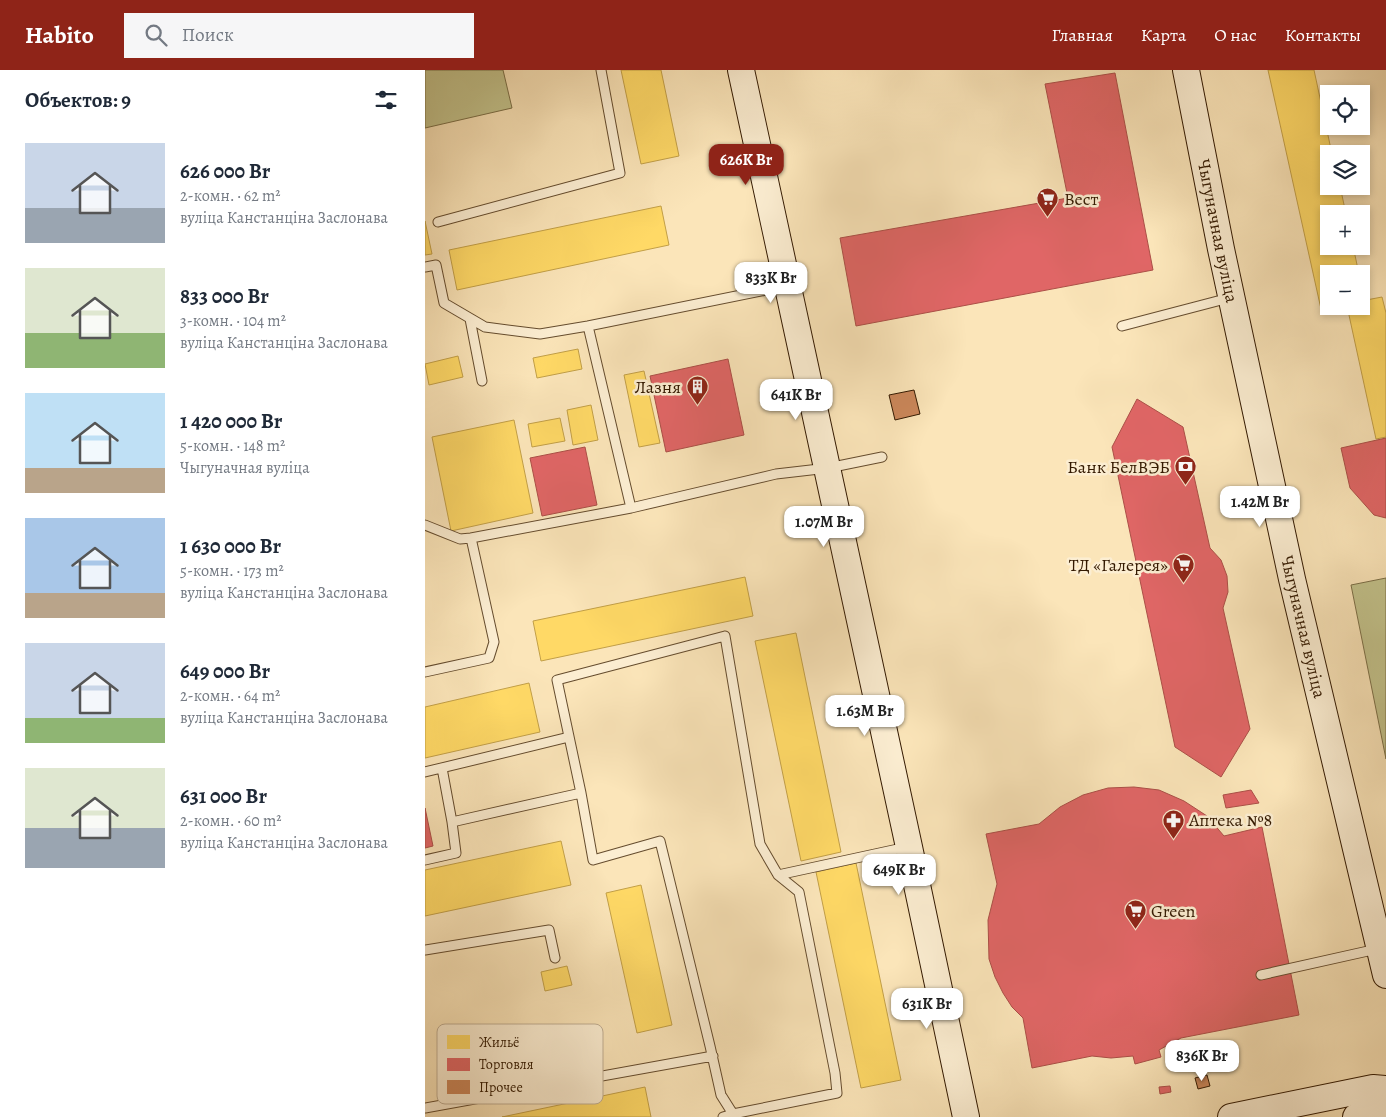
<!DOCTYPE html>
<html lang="ru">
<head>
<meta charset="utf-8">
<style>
	body { margin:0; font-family:Alegreya,serif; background:#f6f6f7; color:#1f2937; height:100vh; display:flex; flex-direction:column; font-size:19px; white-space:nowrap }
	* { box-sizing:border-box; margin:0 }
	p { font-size:16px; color:#747a83 }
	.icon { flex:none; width:28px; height:28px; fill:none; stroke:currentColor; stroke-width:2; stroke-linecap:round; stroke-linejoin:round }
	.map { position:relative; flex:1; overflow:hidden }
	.sheet { display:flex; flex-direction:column; background:#fff; width:425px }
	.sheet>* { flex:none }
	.controls { position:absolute; left:895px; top:15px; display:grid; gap:10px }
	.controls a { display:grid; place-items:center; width:50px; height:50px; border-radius:0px; background:#fff; box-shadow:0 2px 8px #0003; font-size:25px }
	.price { position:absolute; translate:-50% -42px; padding:0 11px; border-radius:10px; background:#fff; color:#222; font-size:16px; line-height:32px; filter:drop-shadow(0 1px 2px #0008) }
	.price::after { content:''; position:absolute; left:50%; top:30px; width:15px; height:11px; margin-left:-8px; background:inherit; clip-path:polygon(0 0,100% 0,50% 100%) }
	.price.on { background:#8f2418; color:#fff }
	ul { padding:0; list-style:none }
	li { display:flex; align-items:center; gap:15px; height:125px; padding:0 25px }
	li span { display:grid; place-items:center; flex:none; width:140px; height:100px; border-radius:0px; color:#555 }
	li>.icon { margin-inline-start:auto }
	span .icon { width:60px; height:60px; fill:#fffc; stroke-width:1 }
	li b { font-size:21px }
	h2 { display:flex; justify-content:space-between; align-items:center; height:60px; padding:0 25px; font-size:21px }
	header { display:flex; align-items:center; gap:30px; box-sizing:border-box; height:70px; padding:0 25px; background:#8f2418; color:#fff }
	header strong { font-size:24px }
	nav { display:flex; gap:28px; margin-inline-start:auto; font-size:18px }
	.search { width:350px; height:45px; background:#f6f6f7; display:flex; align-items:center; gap:12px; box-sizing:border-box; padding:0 18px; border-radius:0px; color:#747a83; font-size:19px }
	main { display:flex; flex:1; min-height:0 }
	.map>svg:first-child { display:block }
</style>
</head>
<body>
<header>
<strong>Habito</strong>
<div class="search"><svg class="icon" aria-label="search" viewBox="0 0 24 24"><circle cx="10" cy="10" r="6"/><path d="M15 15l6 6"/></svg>Поиск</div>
<nav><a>Главная</a><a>Карта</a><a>О нас</a><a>Контакты</a></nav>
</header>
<main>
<section class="sheet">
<h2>Объектов: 9<svg class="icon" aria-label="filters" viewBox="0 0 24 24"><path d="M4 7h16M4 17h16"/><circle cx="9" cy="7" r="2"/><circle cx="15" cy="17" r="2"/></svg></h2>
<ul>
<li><span style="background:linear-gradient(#c9d6e8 65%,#9aa5b1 0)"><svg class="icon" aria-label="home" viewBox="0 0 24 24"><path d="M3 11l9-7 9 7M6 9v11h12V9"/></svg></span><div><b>626 000 Br</b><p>2-комн. · 62 m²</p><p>вуліца Канстанціна Заслонава</p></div></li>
<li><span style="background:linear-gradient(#dfe7d0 65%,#8fb573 0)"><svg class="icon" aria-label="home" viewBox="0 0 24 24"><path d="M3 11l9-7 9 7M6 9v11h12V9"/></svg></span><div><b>833 000 Br</b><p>3-комн. · 104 m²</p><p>вуліца Канстанціна Заслонава</p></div></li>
<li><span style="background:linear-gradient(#bfe0f5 75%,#b9a48a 0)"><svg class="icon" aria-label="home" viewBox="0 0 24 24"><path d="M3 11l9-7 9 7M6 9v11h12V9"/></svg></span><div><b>1 420 000 Br</b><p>5-комн. · 148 m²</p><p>Чыгуначная вуліца</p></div></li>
<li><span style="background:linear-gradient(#a9c7e8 75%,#b9a48a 0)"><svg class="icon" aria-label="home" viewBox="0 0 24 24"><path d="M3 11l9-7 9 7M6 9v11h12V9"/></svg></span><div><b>1 630 000 Br</b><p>5-комн. · 173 m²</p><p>вуліца Канстанціна Заслонава</p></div></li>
<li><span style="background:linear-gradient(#c9d6e8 75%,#8fb573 0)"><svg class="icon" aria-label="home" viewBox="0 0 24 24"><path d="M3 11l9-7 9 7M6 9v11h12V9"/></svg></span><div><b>649 000 Br</b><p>2-комн. · 64 m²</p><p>вуліца Канстанціна Заслонава</p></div></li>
<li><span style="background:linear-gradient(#dfe7d0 60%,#9aa5b1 0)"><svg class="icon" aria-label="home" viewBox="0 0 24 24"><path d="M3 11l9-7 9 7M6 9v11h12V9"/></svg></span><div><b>631 000 Br</b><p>2-комн. · 60 m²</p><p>вуліца Канстанціна Заслонава</p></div></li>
</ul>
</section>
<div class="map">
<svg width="961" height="1047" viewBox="0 0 961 1047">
	<rect width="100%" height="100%" fill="#fbe5b9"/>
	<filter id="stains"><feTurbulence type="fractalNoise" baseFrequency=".004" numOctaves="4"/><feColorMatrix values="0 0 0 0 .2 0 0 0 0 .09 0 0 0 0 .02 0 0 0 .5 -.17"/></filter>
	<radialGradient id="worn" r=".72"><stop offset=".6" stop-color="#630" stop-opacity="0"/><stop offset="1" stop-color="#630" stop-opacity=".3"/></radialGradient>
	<!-- green -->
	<path fill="#c3c38c" stroke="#7b6e46" d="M0,0H78L87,38L0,58Z
		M961,508V689L926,515Z"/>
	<!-- homes -->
	<path fill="#ffd966" stroke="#c29f47" d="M196,0H236L254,86L216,94Z
		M843,0H889L907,84H904V116H915L921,144H904V176H928L934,204H904V236H907L896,239Z
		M236,136L244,175L32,220L24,180Z
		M0,151L7,184L0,185Z
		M957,227L961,243V367L951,369L922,236H936V231Z
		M153,279L157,299L112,308L108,288Z
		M33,286L38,307L4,315L0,294Z
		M219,301L235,373L214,377L199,305Z
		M166,335L173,370L148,375L142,340Z
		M135,348L140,371L107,377L103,354Z
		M89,350L108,443L26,461L7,367Z
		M320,507L328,546L116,591L108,551Z
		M371,563L416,782L376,791L330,571Z
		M104,613L115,662L0,688V637Z
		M136,771L146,815L0,846V800Z
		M431,793L476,1010L436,1018L391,802Z
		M216,815L247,955L212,963L181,823Z
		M142,896L147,915L120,921L116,902Z
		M220,1017L226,1047H77Z"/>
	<!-- shops -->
	<path fill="#e06666" stroke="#ac4f47" d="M690,3L728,200L431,256L415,168L643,128L620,14Z
		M303,289L319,365L241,382L225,306Z
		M712,329L758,357L785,478L796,490L802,506L803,522L798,538L825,659L796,707L750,677L687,377Z
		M961,368V448L949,445L925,418L916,378Z
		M160,377L172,435L117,446L105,388Z
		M709,717L734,720L759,731L782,746L799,766L837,757L874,945L756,968L734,980L736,987L710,994L708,986L686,988L667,986L607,998L598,948L587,937L578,923L570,907L564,889L563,850L572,814L561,764L614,754L635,737L658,725L683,718Z
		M826,720L834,733L801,738L798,725Z
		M0,738L8,776L0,778Z
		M745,1016L746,1022L735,1024L734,1017Z"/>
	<!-- building -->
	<path fill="#cb875a" stroke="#331900" d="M489,320L495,344L470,350L464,325Z
		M782,1005L785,1016L773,1019L770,1008Z"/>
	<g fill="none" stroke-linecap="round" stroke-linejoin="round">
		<defs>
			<path id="service" d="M13,152L195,103L176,0
				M0,197L11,195L19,233L60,257L115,264L163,256L361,216
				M45,249L57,311
				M163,256L206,438L351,404L403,398L457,387
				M697,256L804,228
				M0,455L35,469L46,468
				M0,602L64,588L69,572L46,468L206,438
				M0,702L144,667
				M27,752L156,723
				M0,790L31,783L27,752L17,698
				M353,805L482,777
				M0,880L124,860L130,888
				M836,905L952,879
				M0,1038L288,986
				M298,1047L308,1044L412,1023L410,1003L374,822L353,805L335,774L300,566L132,610L156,723L168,790L235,771L285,976L296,1025L308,1044"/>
			<g id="secondary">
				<path d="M316,0L484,777L541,1047"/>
				<path id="s1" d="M761,0L796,179L867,509L961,905"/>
				<path d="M806,1047L948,1018L961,1019"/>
				<path d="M931,1047L955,1042L961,1038"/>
			</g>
		</defs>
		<!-- service casing -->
		<use href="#service" stroke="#654c2e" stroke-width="11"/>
		<!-- secondary casing -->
		<use href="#secondary" stroke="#331900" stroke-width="28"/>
		<!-- service -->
		<use href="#service" stroke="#fceed2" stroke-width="9"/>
		<!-- secondary -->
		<use href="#secondary" stroke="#fceed2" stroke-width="26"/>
	</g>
	<!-- icons -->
	<defs>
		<symbol id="supermarket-pin" viewBox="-11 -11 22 30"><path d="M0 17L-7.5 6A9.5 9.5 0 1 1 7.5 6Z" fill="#8f2418" stroke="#fceed2"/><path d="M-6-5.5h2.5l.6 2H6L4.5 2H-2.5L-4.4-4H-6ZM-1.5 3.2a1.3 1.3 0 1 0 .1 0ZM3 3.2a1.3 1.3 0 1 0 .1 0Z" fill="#fff"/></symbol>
		<symbol id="building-pin" viewBox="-11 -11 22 30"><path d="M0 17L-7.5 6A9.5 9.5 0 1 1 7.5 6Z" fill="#8f2418" stroke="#fceed2"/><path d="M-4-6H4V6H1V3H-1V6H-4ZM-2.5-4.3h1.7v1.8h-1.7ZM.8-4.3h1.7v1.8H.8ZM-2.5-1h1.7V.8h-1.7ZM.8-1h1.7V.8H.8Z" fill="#fff"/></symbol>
		<symbol id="bank-pin" viewBox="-11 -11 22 30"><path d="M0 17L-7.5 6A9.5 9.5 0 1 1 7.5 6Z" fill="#8f2418" stroke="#fceed2"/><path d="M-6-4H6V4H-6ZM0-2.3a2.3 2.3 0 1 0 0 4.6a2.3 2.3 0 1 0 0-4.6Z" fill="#fff"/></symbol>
		<symbol id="pharmacy-pin" viewBox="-11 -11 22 30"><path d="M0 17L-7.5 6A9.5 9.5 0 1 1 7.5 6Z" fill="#8f2418" stroke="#fceed2"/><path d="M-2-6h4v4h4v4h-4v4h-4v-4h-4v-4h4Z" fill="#fff"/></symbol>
	</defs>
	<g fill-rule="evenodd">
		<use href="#supermarket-pin" x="610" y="116" width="25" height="34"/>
		<use href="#building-pin" x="260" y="304" width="25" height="34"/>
		<use href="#bank-pin" x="748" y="384" width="25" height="34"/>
		<use href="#supermarket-pin" x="746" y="482" width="25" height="34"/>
		<use href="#pharmacy-pin" x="736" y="738" width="25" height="34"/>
		<use href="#supermarket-pin" x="698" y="828" width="25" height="34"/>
	</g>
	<g text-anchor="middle" stroke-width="5" stroke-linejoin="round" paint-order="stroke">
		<!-- poi labels -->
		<g font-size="18" fill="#331900" stroke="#fceed2" text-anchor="start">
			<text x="639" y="135">Вест</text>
			<text x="256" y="323" text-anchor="end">Лазня</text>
			<text x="745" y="403" text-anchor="end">Банк БелВЭБ</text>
			<text x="743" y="501" text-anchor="end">ТД «Галерея»</text>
			<text x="764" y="756">Аптека №8</text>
			<text x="726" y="847">Green</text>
		</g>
		<!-- street labels -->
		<g font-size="18" fill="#331900" stroke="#fceed2">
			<text dy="6" stroke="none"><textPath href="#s1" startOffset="164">Чыгуначная вуліца</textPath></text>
			<text dy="6" stroke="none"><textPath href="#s1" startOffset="569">Чыгуначная вуліца</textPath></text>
		</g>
	</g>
	<!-- legend -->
	<rect x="12" y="954" width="166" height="80" rx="8" fill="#fceed2" stroke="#c0ae93" stroke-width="1"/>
	<rect x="22" y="965" width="23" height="14" fill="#ffd966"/>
	<rect x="22" y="988" width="23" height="13" fill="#e06666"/>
	<rect x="22" y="1010" width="23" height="14" fill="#cb875a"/>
	<g font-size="14" fill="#331900">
		<text x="54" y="977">Жильё</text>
		<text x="54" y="999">Торговля</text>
		<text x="54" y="1022">Прочее</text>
	</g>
	<rect width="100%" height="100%" filter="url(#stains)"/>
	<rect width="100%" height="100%" fill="url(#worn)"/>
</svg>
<div class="controls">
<a><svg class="icon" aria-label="locate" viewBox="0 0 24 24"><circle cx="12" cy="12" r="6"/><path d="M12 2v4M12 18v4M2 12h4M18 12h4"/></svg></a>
<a><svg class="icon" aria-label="layers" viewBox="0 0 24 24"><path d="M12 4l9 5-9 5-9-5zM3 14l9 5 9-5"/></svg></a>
<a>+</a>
<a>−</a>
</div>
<b class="price on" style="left:321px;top:116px">626K Br</b>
<b class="price" style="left:346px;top:234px">833K Br</b>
<b class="price" style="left:371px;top:351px">641K Br</b>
<b class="price" style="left:835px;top:458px">1.42M Br</b>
<b class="price" style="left:399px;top:478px">1.07M Br</b>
<b class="price" style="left:440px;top:667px">1.63M Br</b>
<b class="price" style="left:474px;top:826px">649K Br</b>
<b class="price" style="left:502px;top:960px">631K Br</b>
<b class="price" style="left:777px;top:1012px">836K Br</b>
</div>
</main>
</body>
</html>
